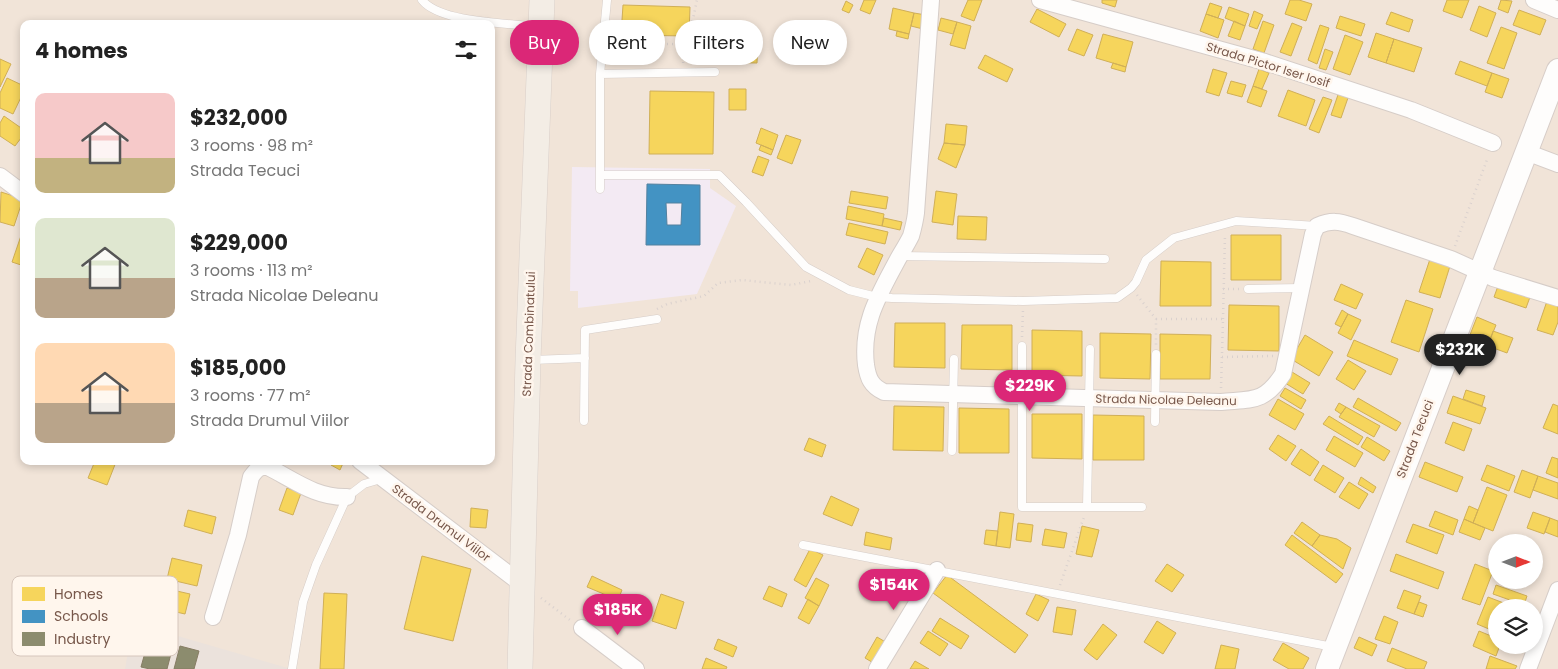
<!DOCTYPE html>
<html lang="en">
<head>
<meta charset="utf-8">
<style>
	body { margin:0; font-family:Poppins,sans-serif; background:#f6f6f6; color:#222; height:100vh; display:flex; flex-direction:column; font-size:19px; white-space:nowrap }
	* { box-sizing:border-box; margin:0 }
	p { font-size:16px; color:#767676 }
	.icon { flex:none; width:28px; height:28px; fill:none; stroke:currentColor; stroke-width:2; stroke-linecap:round; stroke-linejoin:round }
	.map { position:relative; flex:1; overflow:hidden }
	.side { position:absolute; left:20px; top:20px; width:475px; height:445px; display:flex; flex-direction:column; background:#fff; border-radius:10px; box-shadow:0 2px 8px #0003 }
	.side>* { flex:none }
	.hud { position:absolute; left:510px; top:20px; width:475px; height:45px; display:flex; gap:10px }
	.needle { width:32px; rotate:90deg }
	.buttons { position:absolute; left:1488px; top:534px; display:grid; gap:10px }
	.buttons a { display:grid; place-items:center; width:55px; height:55px; border-radius:50%; background:#fff; box-shadow:0 2px 8px #0003; font-size:25px }
	.price { position:absolute; translate:-50% -42px; padding:0 11px; border-radius:18px; background:#db2777; color:#fff; font-size:16px; line-height:32px; filter:drop-shadow(0 1px 2px #0008) }
	.price::after { content:''; position:absolute; left:50%; top:30px; width:15px; height:11px; margin-left:-8px; background:inherit; clip-path:polygon(0 0,100% 0,50% 100%) }
	.price.on { background:#222; color:#fff }
	ul { padding:0; list-style:none }
	li { display:flex; align-items:center; gap:15px; height:125px; padding:0 15px }
	li span { display:grid; place-items:center; flex:none; width:140px; height:100px; border-radius:10px; color:#555 }
	li>.icon { margin-inline-start:auto }
	span .icon { width:60px; height:60px; fill:#fffc; stroke-width:1 }
	li b { font-size:21px }
	h2 { display:flex; justify-content:space-between; align-items:center; height:60px; padding:0 15px; font-size:21px }
	.tag { padding:0 18px; border-radius:22px; background:#fff; box-shadow:0 2px 8px #0003; font-size:18px; line-height:45px }
	.tag.on { background:#db2777; color:#fff }
	.map>svg:first-child { display:block }
</style>
</head>
<body>
<div class="map">
<svg width="1558" height="669" viewBox="0 0 1558 669">
	<rect width="100%" height="100%" fill="#f8f2eb"/>
	<!-- residential -->
	<path fill="#f1e4d8" fill-rule="evenodd" d="M0,0H1558V669H0ZM24,24H491V461H24ZM1496,542H1534V580H1496ZM1496,608H1534V645H1496Z"/>
	<!-- industrial -->
	<path fill="#ebe2dc" d="M133,623L291,669H125Z"/>
	<!-- education -->
	<path fill="#f3eaf3" d="M572,167L710,169V188L736,206L697,294L578,308V291H570Z"/>
	<!-- homes -->
	<path fill="#f6d55c" stroke="#d0af57" d="M864,0H876L870,14L860,10Z
		M968,0H982L974,21L961,16Z
		M1102,0H1117L1115,7L1102,3Z
		M1290,0H1299L1312,4L1306,21L1285,14Z
		M1447,0H1469L1462,18L1443,11Z
		M1501,0L1512,1L1508,13L1498,9Z
		M846,1L853,5L849,13L842,10Z
		M1210,3L1222,7L1218,18L1206,14Z
		M623,5L690,7L689,36L621,35Z
		M1479,6L1496,13L1487,37L1470,30Z
		M1229,7L1249,14L1245,26L1225,18Z
		M893,8L914,13L909,34L889,29Z
		M1037,9L1066,24L1059,37L1030,22Z
		M1519,10L1546,20L1540,35L1513,25Z
		M1254,11L1263,15L1257,29L1249,26Z
		M1391,12L1413,20L1409,32L1386,24Z
		M914,13L926,15L923,29L911,26Z
		M1206,14L1224,20L1218,38L1200,31Z
		M1340,16L1365,24L1361,36L1336,28Z
		M941,18L957,22L953,34L938,30Z
		M1234,21L1245,26L1240,40L1228,36Z
		M1263,21L1274,25L1264,53L1253,49Z
		M957,22L971,26L965,49L950,45Z
		M1292,23L1302,27L1291,56L1280,52Z
		M1320,25L1329,28L1317,64L1308,60Z
		M1501,27L1517,33L1504,69L1487,63Z
		M1077,29L1093,35L1084,56L1068,50Z
		M897,31L909,34L908,39L896,36Z
		M692,32L758,34L757,63L690,62Z
		M1376,33L1394,39L1386,63L1368,57Z
		M1103,34L1133,42L1126,67L1096,58Z
		M1345,35L1363,42L1350,75L1333,69Z
		M1394,39L1422,48L1414,72L1386,63Z
		M1325,49L1333,52L1326,70L1319,68Z
		M985,55L1013,69L1007,82L978,68Z
		M0,59L11,64L0,87Z
		M1460,61L1492,73L1487,86L1455,74Z
		M1113,63L1126,67L1125,72L1111,68Z
		M1213,69L1227,73L1219,96L1206,92Z
		M1259,69L1269,73L1262,89L1253,86Z
		M1492,73L1509,79L1502,98L1485,92Z
		M7,78L24,86V91L13,114L0,108V93Z
		M1231,81L1246,85L1242,97L1227,93Z
		M1253,86L1267,91L1261,107L1247,102Z
		M729,89H746V110H729Z
		M1340,89L1350,92L1341,118L1331,115Z
		M1288,90L1315,100L1306,126L1278,116Z
		M650,91L714,92L713,154H649Z
		M1323,97L1332,100L1319,133L1309,129Z
		M4,116L24,130V134L15,146L0,136V123Z
		M946,124L967,126L965,145L944,143Z
		M761,128L778,135L773,150L756,143Z
		M786,135L801,140L792,164L777,158Z
		M944,143L965,145L956,168L938,159Z
		M761,145L773,150L771,155L759,150Z
		M758,156L769,160L763,176L752,172Z
		M851,191L888,197L886,209L849,203Z
		M936,191L957,194L953,225L932,222Z
		M1,192L23,199L14,226L0,222Z
		M848,206L884,214L882,226L846,219Z
		M958,216L987,217L986,240L957,239Z
		M884,218L902,222L900,230L882,226Z
		M849,223L888,232L885,244L846,235Z
		M24,227V266L12,262Z
		M1231,235H1281V280H1231Z
		M867,248L883,255L874,275L858,267Z
		M1430,259L1450,266L1440,298L1419,292Z
		M1161,261L1211,262V306H1160Z
		M1341,284L1363,294L1356,309L1334,300Z
		M1498,286L1530,297L1526,308L1494,297Z
		M1406,300L1433,309L1419,352L1391,342Z
		M1547,301L1558,304V322L1553,335L1537,330Z
		M1229,305L1279,306V351L1228,350Z
		M1342,310L1348,314L1341,327L1335,324Z
		M1348,314L1361,320L1351,340L1338,333Z
		M1477,317L1496,325L1485,352L1466,345Z
		M895,323H945V368L894,367Z
		M962,325H1012V370L961,369Z
		M1032,330L1082,331V376L1032,375Z
		M1493,331L1513,338L1507,353L1488,346Z
		M1100,333L1151,334L1150,379L1100,378Z
		M1160,334L1211,335L1210,379H1160Z
		M1305,335L1333,352L1319,376L1291,359Z
		M1354,340L1398,359L1391,375L1347,356Z
		M1348,360L1366,371L1354,390L1336,379Z
		M1292,372L1310,383L1303,394L1285,383Z
		M1285,388L1306,400L1301,409L1280,396Z
		M1466,390L1485,396L1482,406L1463,399Z
		M1453,396L1486,408L1480,424L1447,413Z
		M1358,398L1401,423L1396,431L1353,407Z
		M1278,399L1304,414L1295,430L1269,415Z
		M1339,403L1346,407L1341,414L1335,410Z
		M1553,404L1558,406V434L1543,428Z
		M894,406L944,407L943,451L893,450Z
		M1346,407L1380,426L1374,437L1339,417Z
		M959,408L1009,409V453H959Z
		M1032,414H1082V459L1032,458Z
		M1093,415L1144,416V460H1093Z
		M1329,416L1363,437L1358,445L1323,424Z
		M1453,422L1472,429L1464,451L1445,443Z
		M1278,435L1296,446L1286,461L1269,449Z
		M1334,436L1363,453L1355,467L1326,450Z
		M1367,437L1390,451L1384,461L1361,447Z
		M809,438L826,445L822,457L804,450Z
		M1301,449L1319,462L1310,476L1291,464Z
		M1552,457L1558,459V478L1546,473Z
		M95,461L116,462L107,485L88,478Z
		M332,461H344L340,470L331,465Z
		M1425,462L1463,477L1457,492L1419,477Z
		M1323,465L1344,478L1335,493L1314,480Z
		M1487,465L1515,476L1509,491L1481,480Z
		M1522,470L1538,476L1530,498L1514,492Z
		M1538,476L1558,483V499L1533,490Z
		M1361,477L1376,487L1373,493L1358,484Z
		M1349,482L1368,494L1359,509L1339,497Z
		M1487,487L1507,495L1493,531L1473,523Z
		M287,488L301,493L293,515L279,510Z
		M831,496L859,509L852,526L823,514Z
		M1469,506L1478,510L1473,523L1464,519Z
		M471,508L488,510L486,528L470,527Z
		M188,510L216,517L212,534L184,526Z
		M1435,511L1458,520L1453,535L1429,526Z
		M1000,512L1014,514L1010,548L996,546Z
		M1533,512L1550,518L1544,534L1527,528Z
		M1550,518L1558,521V537L1545,532Z
		M1464,519L1485,528L1480,540L1459,532Z
		M1302,522L1320,535L1312,546L1294,533Z
		M1018,523L1033,525L1031,542L1016,540Z
		M1413,524L1444,535L1437,554L1406,542Z
		M1082,526L1099,530L1092,557L1076,554Z
		M1045,529L1067,533L1064,548L1042,545Z
		M986,530L998,531L996,546L984,544Z
		M866,532L892,538L890,550L864,545Z
		M1292,535L1343,574L1336,583L1285,545Z
		M1320,535L1337,539L1351,548L1343,569L1312,546Z
		M810,549L823,555L806,587L794,580Z
		M1396,554L1444,572L1438,589L1390,571Z
		M422,556L471,569L453,641L404,629Z
		M172,558L202,565L197,586L167,579Z
		M1167,564L1184,575L1172,592L1155,581Z
		M1475,564L1493,571L1480,605L1462,599Z
		M947,575L1028,635L1015,653L933,593Z
		M592,576L622,590L618,600L587,587Z
		M816,578L829,585L819,606L805,598Z
		M1496,585L1527,596L1524,605L1493,594Z
		M769,586L787,594L782,607L763,599Z
		M168,589L190,594L185,614L163,609Z
		M1404,590L1421,596L1414,614L1397,608Z
		M324,593L347,594L344,669H320Z
		M661,594L684,602L676,629L652,621Z
		M1036,594L1049,600L1038,621L1026,614Z
		M1488,597L1509,605L1508,608H1496V632L1477,624Z
		M808,599L819,606L809,624L798,618Z
		M1419,602L1427,605L1423,617L1414,614Z
		M1057,607L1076,610L1072,635L1053,632Z
		M1384,616L1398,622L1390,644L1375,639Z
		M940,618L969,636L961,649L932,631Z
		M1157,621L1176,633L1163,654L1144,642Z
		M1103,624L1117,635L1097,660L1084,650Z
		M928,631L948,644L940,656L920,643Z
		M1479,631L1496,638V645H1500L1496,656L1473,646Z
		M877,637L889,644L877,665L865,658Z
		M1359,637L1377,645L1372,656L1354,648Z
		M718,639L737,647L733,657L714,649Z
		M1283,643L1309,658L1303,669H1289L1273,660Z
		M1221,645L1239,649L1235,669H1215Z
		M1392,648L1427,662L1424,669H1407L1387,661Z
		M1490,656L1517,666L1515,669H1486Z
		M706,658L727,667L726,669H702Z
		M915,661L929,669H910Z"/>
	<!-- schools -->
	<path fill="#4393c3" stroke="#53819f" fill-rule="evenodd" d="M647,184L700,185V245H646ZM666,203H682L681,225H667Z"/>
	<!-- industry -->
	<path fill="#8c8c6e" stroke="#867c63" d="M145,634L174,642L167,669H150L141,667L146,649L142,648Z
		M180,646L199,651L194,669H174Z"/>
	<g fill="none" stroke-linecap="round" stroke-linejoin="round">
		<defs>
			<path id="service" d="M422,0C440,23 509,23 539,27
				M600,74L715,72
				M600,175V74L607,0
				M600,189V175H719L746,202L806,267L849,290L877,297L892,298L1023,301L1117,298L1131,288L1136,282L1146,260L1174,238L1236,221L1317,226
				M900,256L1105,259
				M1248,289L1302,288
				M1022,346V507H1087L1090,349
				M532,360L585,358
				M584,421L585,330L657,319
				M1155,422L1156,354
				M952,451L954,359
				M1087,507H1142
				M803,545L1333,647
				M292,669L303,602L316,565L347,497L364,484L381,479"/>
			<path id="minor" d="M931,0L916,213C915,221 913,229 911,236C907,244 902,252 898,259C879,295 861,323 866,365C868,378 871,386 884,392L1221,402C1253,399 1264,403 1283,374L1313,234L1317,226C1331,220 1339,221 1353,226L1451,259L1493,278L1558,298
				M1040,0L1265,62L1411,110L1493,143
				M1534,0L1558,10
				M1526,152L1558,164
				M0,176L24,194
				M360,461L523,585
				M213,617L238,535L251,477C256,470 259,466 268,467C294,480 316,498 347,497
				M582,628L636,669
				M877,669L937,570
				M1528,669L1558,590"/>
			<path id="secondary" d="M1327,669L1558,70"/>
			<path id="primary" d="M520,669L528,360L542,0"/>
		</defs>
		<!-- service casing -->
		<use href="#service" stroke="#d6cdc8" stroke-width="9"/>
		<!-- minor casing -->
		<use href="#minor" stroke="#d6cdc8" stroke-width="18"/>
		<!-- secondary casing -->
		<use href="#secondary" stroke="#d7cdc8" stroke-width="24"/>
		<!-- primary casing -->
		<use href="#primary" stroke="#d9cfc9" stroke-width="26"/>
		<!-- path -->
		<path stroke="#dad1ce" stroke-width="2.5" stroke-dasharray="1 4" stroke-linecap="butt" d="M612,44H684L683,64
			M684,44L689,38L697,0
			M1455,246L1488,157
			M1223,289H1239
			M1137,295L1156,319V345
			M657,309L667,304L704,296L718,283L742,280L791,285L811,281
			M1156,319H1223L1221,388
			M1223,319L1225,235
			M1022,337L1023,310
			M1222,357L1273,356
			M1060,585L1084,517
			M541,598L570,620"/>
		<!-- service -->
		<use href="#service" stroke="#fefdfc" stroke-width="8"/>
		<!-- minor -->
		<use href="#minor" stroke="#fefdfc" stroke-width="16"/>
		<!-- secondary -->
		<use href="#secondary" stroke="#fefdfc" stroke-width="22"/>
		<!-- primary -->
		<use href="#primary" stroke="#f3ede5" stroke-width="25"/>
	</g>
	<g text-anchor="middle" stroke-width="5" stroke-linejoin="round" paint-order="stroke">
		<!-- street labels -->
		<g font-size="12" fill="#77574a" stroke="#fff6ed">
			<text transform="translate(1268 65) rotate(17)" y="4">Strada Pictor Iser Iosif</text>
			<text transform="translate(529 334) rotate(-88)" y="4">Strada Combinatului</text>
			<text transform="translate(1166 400) rotate(1)" y="4">Strada Nicolae Deleanu</text>
			<text transform="translate(1415 439) rotate(-69)" y="4">Strada Tecuci</text>
			<text transform="translate(441 523) rotate(37)" y="4">Strada Drumul Viilor</text>
		</g>
	</g>
	<!-- legend -->
	<rect x="12" y="576" width="166" height="80" rx="8" fill="#fff6ed" stroke="#d6c6bc" stroke-width="1"/>
	<rect x="22" y="587" width="23" height="14" fill="#f6d55c"/>
	<rect x="22" y="610" width="23" height="13" fill="#4393c3"/>
	<rect x="22" y="632" width="23" height="14" fill="#8c8c6e"/>
	<g font-size="14" fill="#77574a">
		<text x="54" y="599">Homes</text>
		<text x="54" y="621">Schools</text>
		<text x="54" y="644">Industry</text>
	</g>
</svg>
<div class="buttons">
<a><svg class="needle" viewBox="-14 -14 28 28"><path d="M0-13l5 13h-10z" fill="#e53935"/><path d="M0 13l5-13h-10z" fill="#767676"/></svg></a>
<a><svg class="icon" aria-label="layers" viewBox="0 0 24 24"><path d="M12 4l9 5-9 5-9-5zM3 14l9 5 9-5"/></svg></a>
</div>
<b class="price on" style="left:1460px;top:376px">$232K</b>
<b class="price" style="left:1030px;top:412px">$229K</b>
<b class="price" style="left:894px;top:611px">$154K</b>
<b class="price" style="left:618px;top:636px">$185K</b>
<div class="hud">
<a class="tag on">Buy</a>
<a class="tag">Rent</a>
<a class="tag">Filters</a>
<a class="tag">New</a>
</div>
<section class="side">
<h2>4 homes<svg class="icon" aria-label="filters" viewBox="0 0 24 24"><path d="M4 7h16M4 17h16"/><circle cx="9" cy="7" r="2"/><circle cx="15" cy="17" r="2"/></svg></h2>
<ul>
<li><span style="background:linear-gradient(#f6c9c9 65%,#c2b280 0)"><svg class="icon" aria-label="home" viewBox="0 0 24 24"><path d="M3 11l9-7 9 7M6 9v11h12V9"/></svg></span><div><b>$232,000</b><p>3 rooms · 98 m²</p><p>Strada Tecuci</p></div></li>
<li><span style="background:linear-gradient(#dfe7d0 60%,#b9a48a 0)"><svg class="icon" aria-label="home" viewBox="0 0 24 24"><path d="M3 11l9-7 9 7M6 9v11h12V9"/></svg></span><div><b>$229,000</b><p>3 rooms · 113 m²</p><p>Strada Nicolae Deleanu</p></div></li>
<li><span style="background:linear-gradient(#ffd9b3 60%,#b9a48a 0)"><svg class="icon" aria-label="home" viewBox="0 0 24 24"><path d="M3 11l9-7 9 7M6 9v11h12V9"/></svg></span><div><b>$185,000</b><p>3 rooms · 77 m²</p><p>Strada Drumul Viilor</p></div></li>
</ul>
</section>
</div>
</body>
</html>
